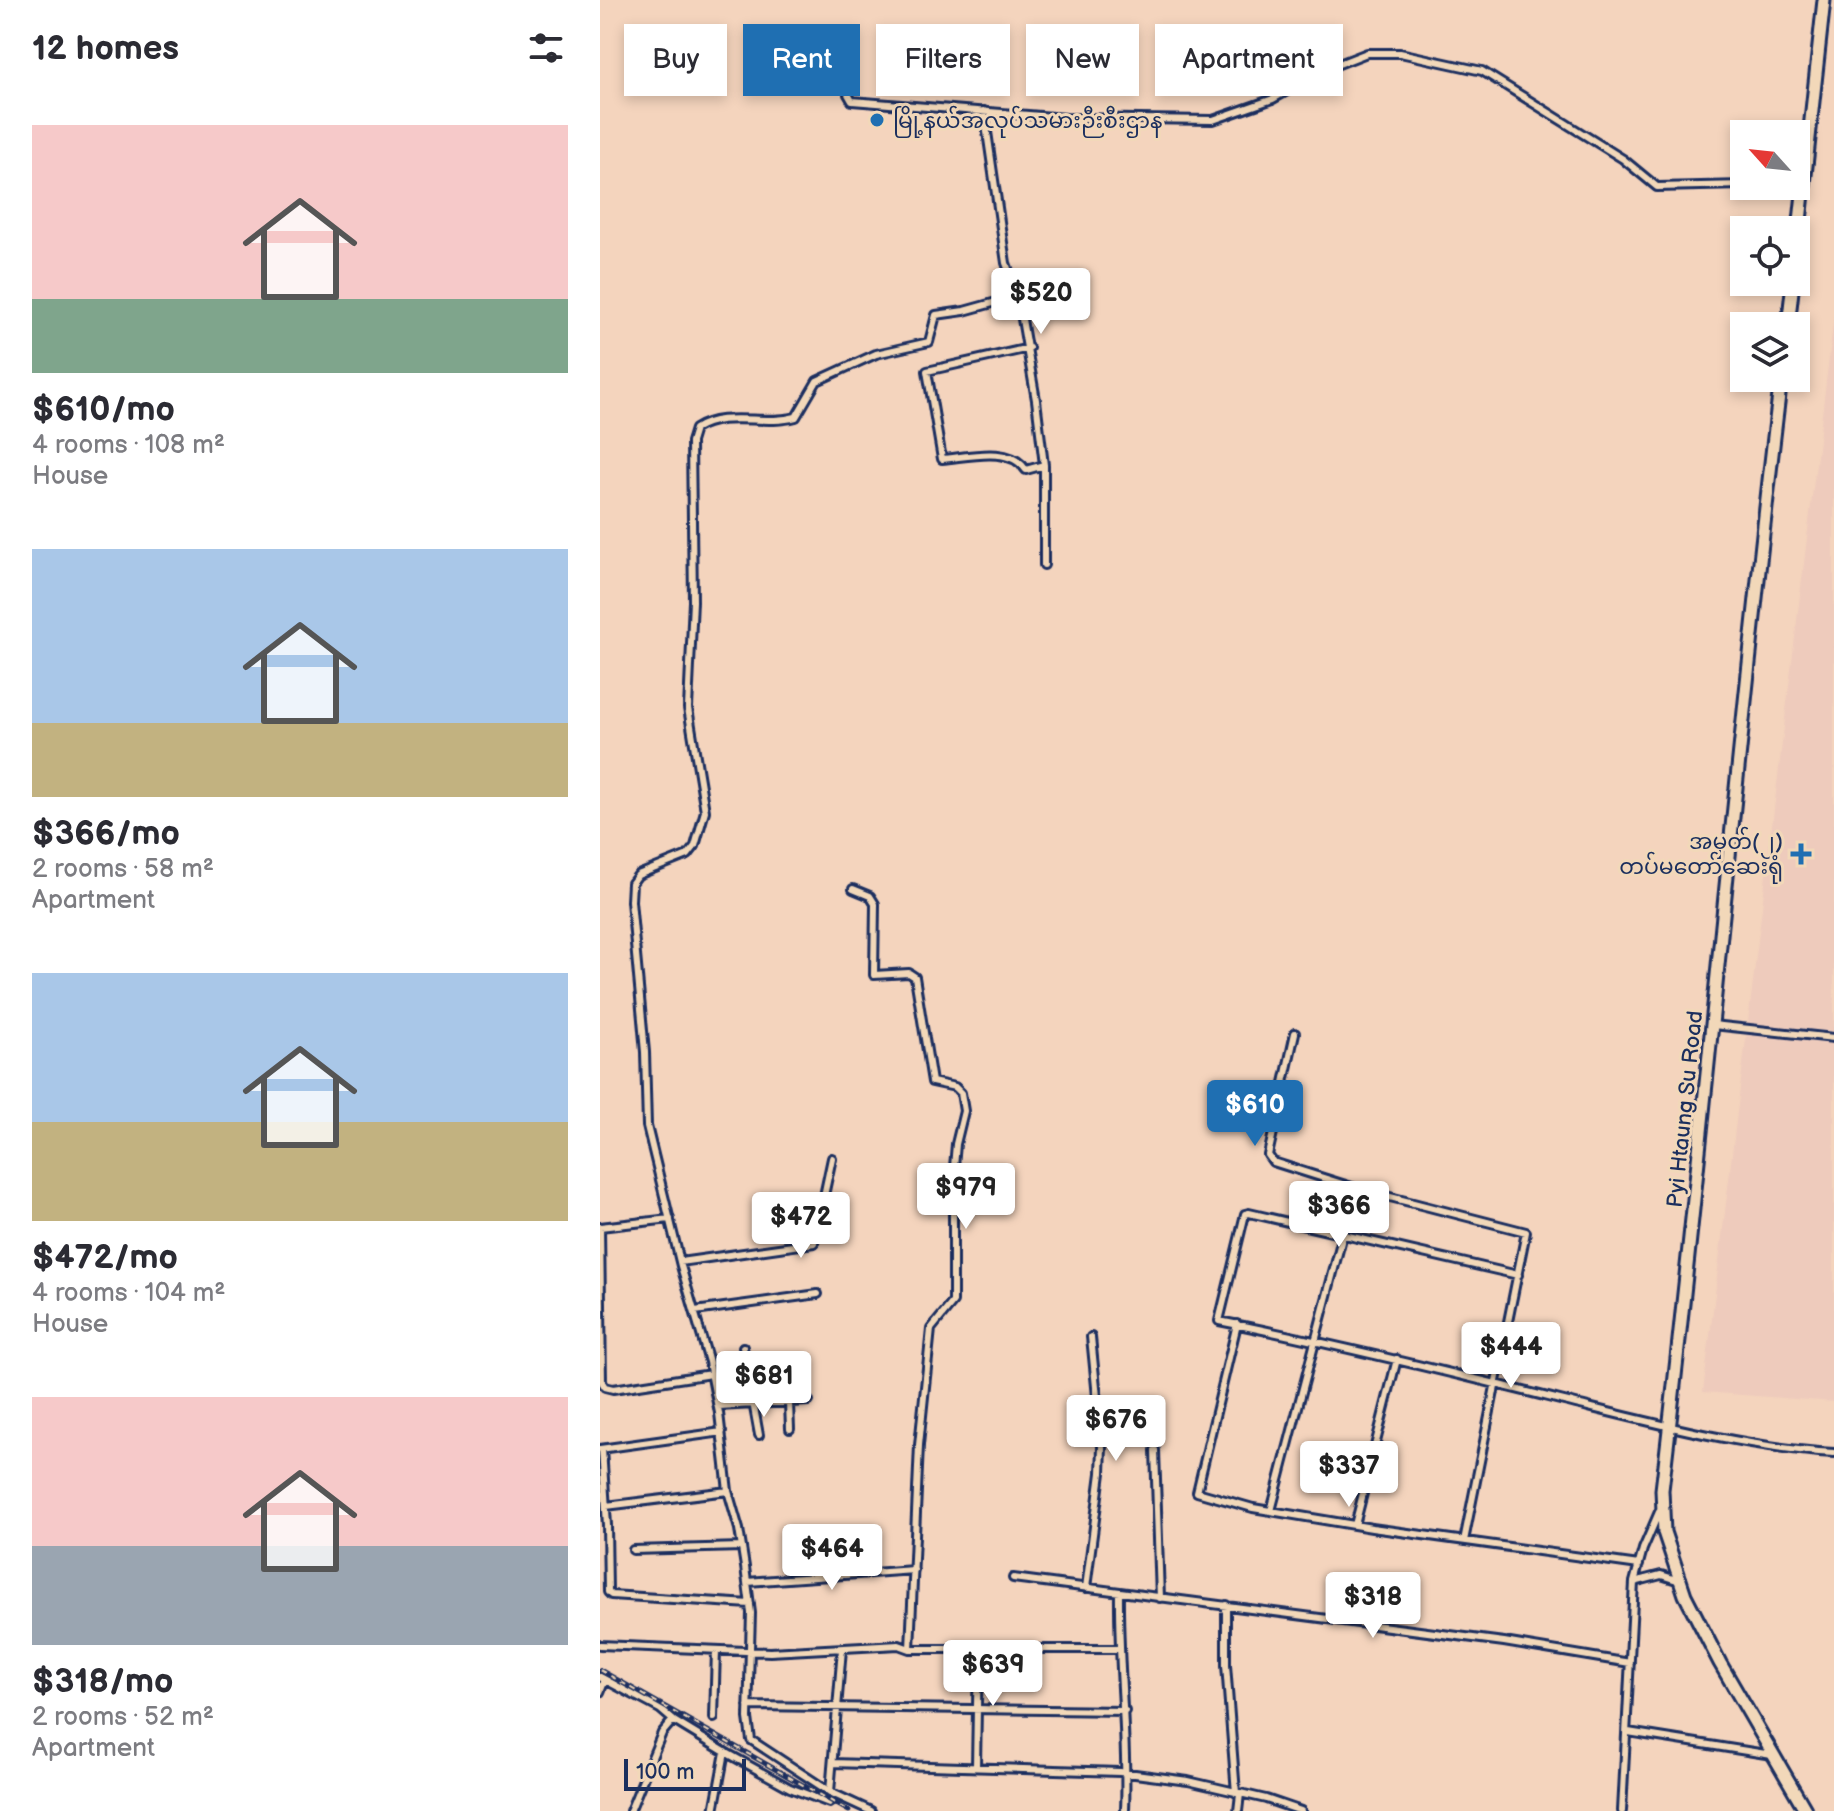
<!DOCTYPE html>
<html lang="en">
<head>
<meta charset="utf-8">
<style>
	body { margin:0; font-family:"Balsamiq Sans","Noto Sans Myanmar",sans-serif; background:#f7f7f7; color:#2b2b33; height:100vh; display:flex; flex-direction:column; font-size:30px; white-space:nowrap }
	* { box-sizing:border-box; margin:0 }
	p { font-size:26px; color:#7c7c81 }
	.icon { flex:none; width:44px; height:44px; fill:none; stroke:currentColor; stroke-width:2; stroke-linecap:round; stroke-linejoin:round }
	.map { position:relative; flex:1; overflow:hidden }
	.drawer { display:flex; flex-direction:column; background:#fff; width:600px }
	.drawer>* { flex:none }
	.banner { position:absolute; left:24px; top:24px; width:760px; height:72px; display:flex; gap:16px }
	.needle { width:52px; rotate:297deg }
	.buttons { position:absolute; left:1130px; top:120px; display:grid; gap:16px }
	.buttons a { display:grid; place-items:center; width:80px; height:80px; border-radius:0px; background:#fff; box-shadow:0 4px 12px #0003; font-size:40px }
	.scale { position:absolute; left:24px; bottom:20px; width:122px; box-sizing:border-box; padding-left:8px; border:4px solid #1b2f5e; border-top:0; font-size:22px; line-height:28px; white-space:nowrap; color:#1b2f5e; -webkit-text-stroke:6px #f2d8b9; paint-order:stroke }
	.price { position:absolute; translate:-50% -68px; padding:0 18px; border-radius:8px; background:#fff; color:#222; font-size:26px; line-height:52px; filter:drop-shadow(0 2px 4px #0008) }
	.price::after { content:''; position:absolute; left:50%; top:48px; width:24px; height:18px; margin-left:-12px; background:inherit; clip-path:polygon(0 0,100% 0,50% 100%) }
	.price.active { background:#1f6fb2; color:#fff }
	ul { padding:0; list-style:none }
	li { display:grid; align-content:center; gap:16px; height:424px; padding:0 32px }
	li span { display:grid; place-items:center; height:248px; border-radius:0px; color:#555 }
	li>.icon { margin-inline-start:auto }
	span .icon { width:144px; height:144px; fill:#fffc; stroke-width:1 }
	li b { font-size:34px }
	h2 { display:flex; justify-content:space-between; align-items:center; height:96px; padding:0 32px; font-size:34px }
	.pill { padding:0 28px; border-radius:0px; background:#fff; box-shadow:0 4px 12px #0003; font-size:28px; line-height:72px }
	.pill.active { background:#1f6fb2; color:#fff }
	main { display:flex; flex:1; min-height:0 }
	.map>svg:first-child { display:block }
</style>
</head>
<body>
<main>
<section class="drawer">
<h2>12 homes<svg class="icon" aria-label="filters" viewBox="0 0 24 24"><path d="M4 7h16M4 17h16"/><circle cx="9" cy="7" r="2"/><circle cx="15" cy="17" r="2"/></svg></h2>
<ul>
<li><span style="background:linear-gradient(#f6c9c9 70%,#7fa58c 0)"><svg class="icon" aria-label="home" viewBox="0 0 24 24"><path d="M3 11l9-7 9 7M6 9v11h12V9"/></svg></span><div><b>$610/mo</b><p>4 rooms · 108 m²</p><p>House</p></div></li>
<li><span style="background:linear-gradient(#a9c7e8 70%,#c2b280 0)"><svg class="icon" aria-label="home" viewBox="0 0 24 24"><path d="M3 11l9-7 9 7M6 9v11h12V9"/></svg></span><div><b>$366/mo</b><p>2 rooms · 58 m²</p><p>Apartment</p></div></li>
<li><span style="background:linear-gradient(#a9c7e8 60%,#c2b280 0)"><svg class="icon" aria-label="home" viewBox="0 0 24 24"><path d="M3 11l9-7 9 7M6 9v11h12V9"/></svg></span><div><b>$472/mo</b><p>4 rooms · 104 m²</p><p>House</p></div></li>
<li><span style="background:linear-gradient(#f6c9c9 60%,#9aa5b1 0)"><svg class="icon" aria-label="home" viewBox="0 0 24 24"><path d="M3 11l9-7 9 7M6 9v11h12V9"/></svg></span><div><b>$318/mo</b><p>2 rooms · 52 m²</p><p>Apartment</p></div></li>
</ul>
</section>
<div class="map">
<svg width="1234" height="1811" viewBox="0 0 1234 1811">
	<rect width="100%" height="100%" fill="#f4d4bd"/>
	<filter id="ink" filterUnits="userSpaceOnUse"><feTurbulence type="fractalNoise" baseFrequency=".0125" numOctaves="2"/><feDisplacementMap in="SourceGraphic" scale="16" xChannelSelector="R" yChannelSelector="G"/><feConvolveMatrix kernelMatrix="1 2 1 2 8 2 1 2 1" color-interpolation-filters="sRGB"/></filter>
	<g filter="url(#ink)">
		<!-- built -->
		<path fill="#eecbbc" d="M1234,316V1402L1103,1392Z"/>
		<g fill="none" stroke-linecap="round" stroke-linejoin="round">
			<defs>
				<path id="minor" d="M245,69L248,94L252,101L466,118L613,120L673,99L726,69L767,53H800L882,71L1023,159L1057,187L1144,185
					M384,111L406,263L418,296L436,400L444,465V565
					M429,348L327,371L342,459C368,457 410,445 426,470L444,465
					M253,889L270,896L275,904L274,975L309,973L315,977L332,1082L355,1087L361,1093L364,1111L356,1144L353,1178V1302L331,1329L319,1445L310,1649
					M1113,1025L1234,1038
					M695,1033L668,1155L673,1162L755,1188L926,1232L864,1541
					M0,1227L2,1382L5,1387L13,1389L111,1374
					M0,1227L70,1219
					M80,1262L214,1243L232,1158
					M918,1275L649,1213L645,1214L619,1321C735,1344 849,1372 964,1401C1050,1422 1147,1448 1234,1453
					M95,1311L218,1294
					M637,1324L597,1492L653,1508L772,1528L1039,1565
					M143,1347L159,1435
					M189,1403L190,1429
					M118,1406L209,1401
					M0,1449L122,1432
					M2,1449L7,1525L8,1592L11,1595L150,1604
					M555,1450L560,1598
					M6,1506L128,1491
					M671,1511L755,1188
					M755,1525L797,1359
					M33,1550L142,1547
					M413,1578L904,1642L1030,1663
					M147,1582L314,1570
					M1034,1582L1061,1575L1080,1581
					M486,1588L501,1473L502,1447L491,1337
					M519,1593C518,1666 528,1738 525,1811
					M626,1605V1665L636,1793
					M0,1645L170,1652L299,1645L310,1649H518
					M0,1677L60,1709L74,1721L125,1752L190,1788L229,1803
					M0,1692L5,1680
					M148,1706L525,1711
					M114,1718L116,1650
					M1028,1732L1172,1755
					M233,1763L520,1772L588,1781L666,1799L701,1811
					M376,1767L378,1648
					M230,1792L242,1649
					M30,1811L62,1733L73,1720
					M114,1811L125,1752
					M271,1811L230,1792L151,1740L148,1718L151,1613L145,1567L139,1529L128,1491L119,1413L109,1362L81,1266L47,1126L45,1052L31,901L32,883L38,875L88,855L95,846L105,811L88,708L93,601L91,442L95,429C125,410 162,426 196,417L217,381L276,354L329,342L336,315L364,311L418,296
					M638,1811L640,1794
					M1022,1811L1034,1582L1043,1549L1059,1512"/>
				<path id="trunk" d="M1196,258L1224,0
					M1188,326L1193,282
					M1181,378C1136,748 1106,1120 1062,1490L1064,1532L1085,1595L1120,1663L1206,1811"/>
			</defs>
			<!-- minor casing -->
			<use href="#minor" stroke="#1b2f5e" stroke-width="12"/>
			<!-- trunk casing -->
			<use href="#trunk" stroke="#1b2f5e" stroke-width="17"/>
			<!-- minor -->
			<use href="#minor" stroke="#f2d8b9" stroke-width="6"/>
			<!-- trunk -->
			<use href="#trunk" stroke="#f2d8b9" stroke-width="11"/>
			<defs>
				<path id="rail" d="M0,1670L249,1811"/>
			</defs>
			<!-- rail casing -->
			<use href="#rail" stroke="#1b2f5e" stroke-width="5"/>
			<!-- rail -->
			<use href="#rail" stroke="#f2d8b9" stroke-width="2" stroke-dasharray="6" stroke-linecap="butt"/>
		</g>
	</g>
	<!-- markers -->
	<g fill="#1f6fb2" stroke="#f2d8b9" stroke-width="3">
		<circle cx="277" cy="120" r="8"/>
		<path d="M1197 842h8v8h8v8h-8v8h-8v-8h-8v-8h8z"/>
	</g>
	<g text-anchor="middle" stroke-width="6" stroke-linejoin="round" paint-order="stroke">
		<!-- poi labels -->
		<g font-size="22" fill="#1b2f5e" stroke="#f2d8b9" text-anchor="start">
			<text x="293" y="128">မြို့နယ်အလုပ်သမားဉီးစီးဌာန</text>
			<text x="1183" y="849" text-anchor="end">အမှတ်(၂)<tspan x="1183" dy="25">တပ်မတော်ဆေးရုံ</tspan></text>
		</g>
		<!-- street labels -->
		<g font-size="22" fill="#1b2f5e" stroke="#f2d8b9">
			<text transform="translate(1084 1109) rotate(-84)" y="8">Pyi Htaung Su Road</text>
		</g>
	</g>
</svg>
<div class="buttons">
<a><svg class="needle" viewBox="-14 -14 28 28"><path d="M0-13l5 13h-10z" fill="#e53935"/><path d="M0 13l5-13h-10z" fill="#7c7c81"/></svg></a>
<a><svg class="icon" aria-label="locate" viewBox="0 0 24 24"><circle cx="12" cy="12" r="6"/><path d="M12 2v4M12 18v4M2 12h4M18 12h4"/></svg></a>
<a><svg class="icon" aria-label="layers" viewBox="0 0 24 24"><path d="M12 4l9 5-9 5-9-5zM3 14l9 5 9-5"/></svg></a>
</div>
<div class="scale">100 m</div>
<b class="price" style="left:441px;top:336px">$520</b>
<b class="price active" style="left:655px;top:1148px">$610</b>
<b class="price" style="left:366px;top:1231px">$979</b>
<b class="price" style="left:739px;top:1249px">$366</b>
<b class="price" style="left:201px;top:1260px">$472</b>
<b class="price" style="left:911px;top:1390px">$444</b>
<b class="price" style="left:164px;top:1419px">$681</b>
<b class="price" style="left:516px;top:1463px">$676</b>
<b class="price" style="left:749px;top:1509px">$337</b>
<b class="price" style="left:232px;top:1592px">$464</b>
<b class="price" style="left:773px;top:1640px">$318</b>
<b class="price" style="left:393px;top:1708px">$639</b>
<div class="banner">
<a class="pill">Buy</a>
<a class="pill active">Rent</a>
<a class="pill">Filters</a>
<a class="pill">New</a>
<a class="pill">Apartment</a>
</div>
</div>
</main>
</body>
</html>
